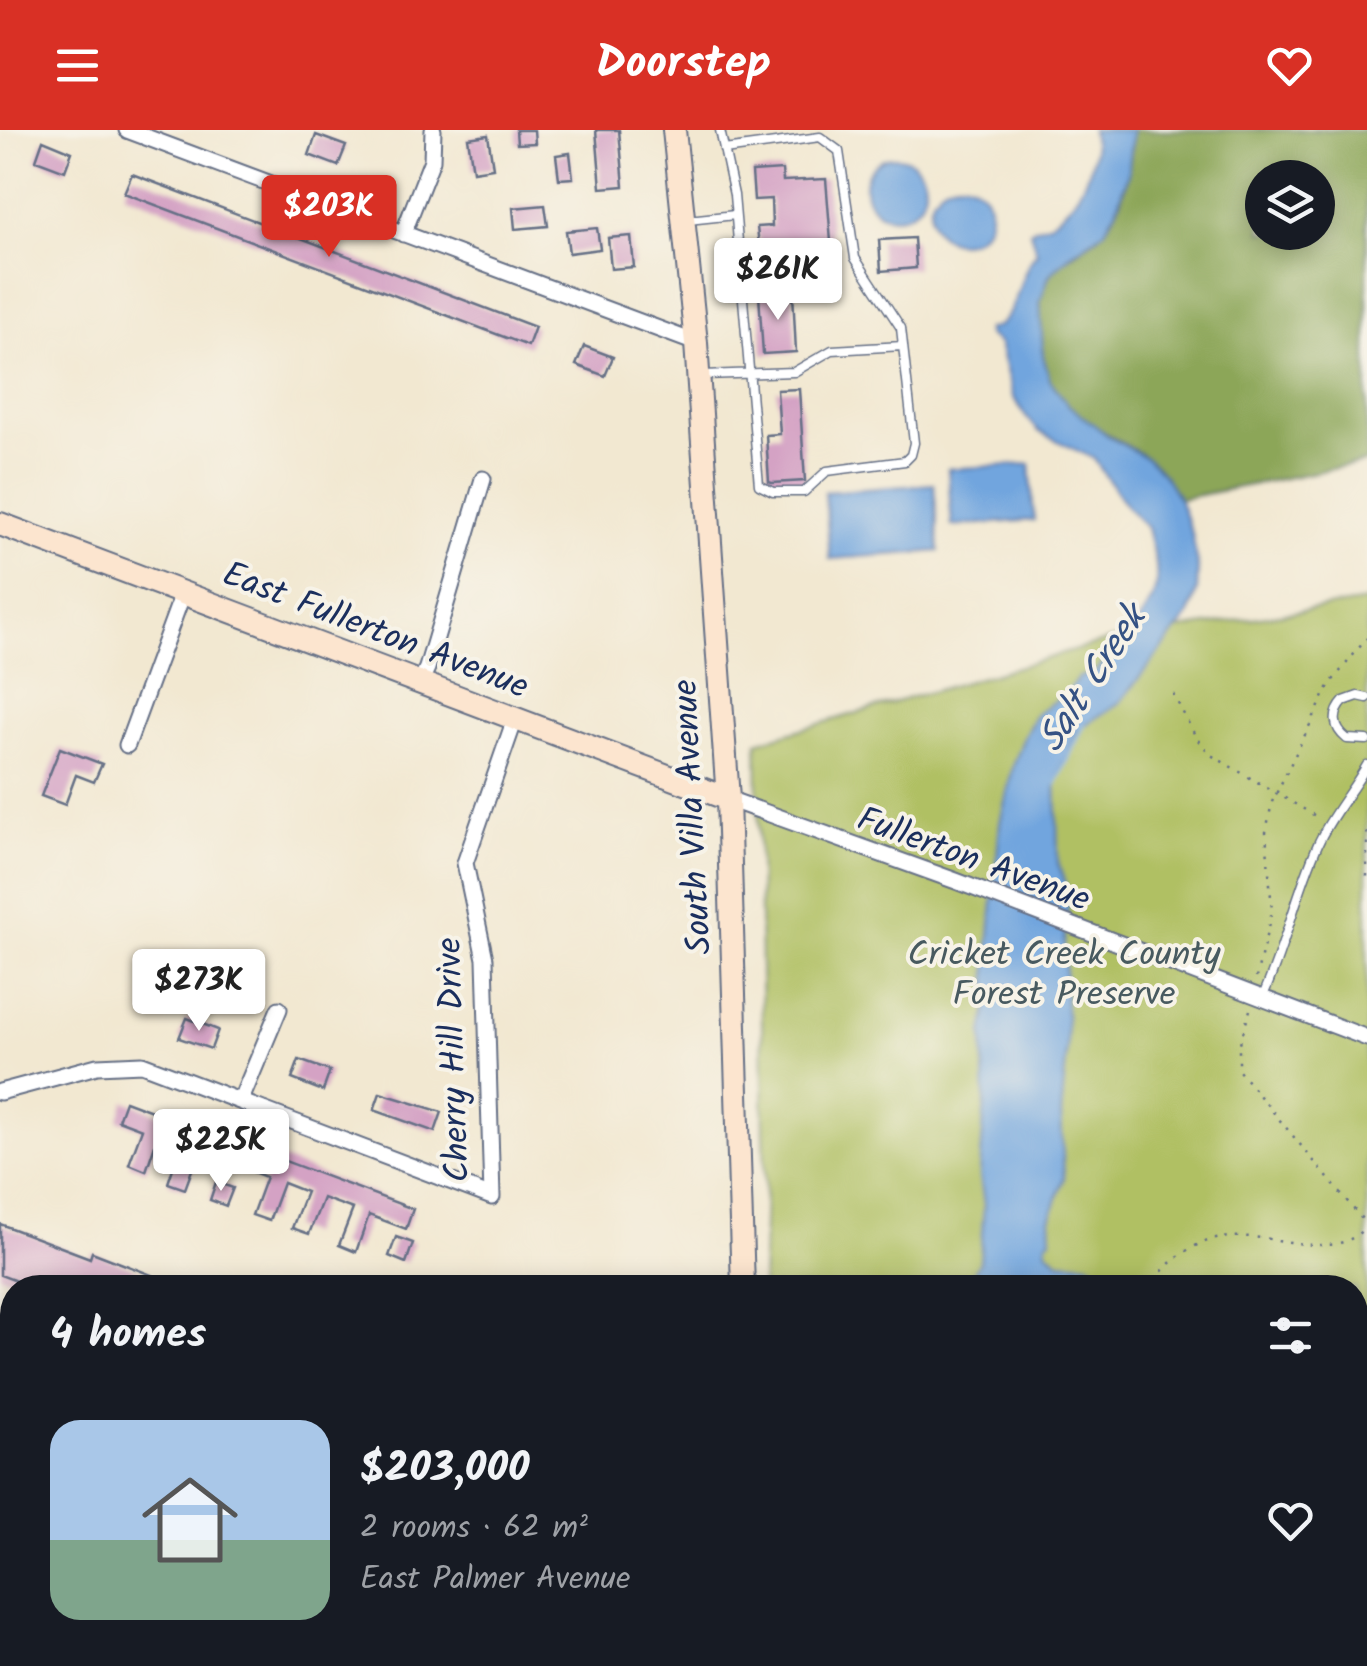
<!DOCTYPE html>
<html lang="en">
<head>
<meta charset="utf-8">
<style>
	body { margin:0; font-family:Kalam,sans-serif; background:#242831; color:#f1f3f6; height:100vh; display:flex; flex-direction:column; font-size:38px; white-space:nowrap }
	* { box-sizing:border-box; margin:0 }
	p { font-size:32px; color:#9ea1a6 }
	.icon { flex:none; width:55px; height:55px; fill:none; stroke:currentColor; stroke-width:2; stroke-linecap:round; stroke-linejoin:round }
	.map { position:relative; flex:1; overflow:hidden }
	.details { position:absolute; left:0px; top:1145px; width:1368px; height:392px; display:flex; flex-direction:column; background:#171b24; border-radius:40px 40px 0 0; box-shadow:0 5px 25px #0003 }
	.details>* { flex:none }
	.controls { position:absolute; left:1245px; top:30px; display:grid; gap:20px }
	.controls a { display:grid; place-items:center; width:90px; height:90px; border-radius:50%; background:#171b24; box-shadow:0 5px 25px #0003; font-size:50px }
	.price { position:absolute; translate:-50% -85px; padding:0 22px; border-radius:10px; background:#fff; color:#222; font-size:32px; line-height:65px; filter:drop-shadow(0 2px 5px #0008) }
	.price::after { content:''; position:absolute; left:50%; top:60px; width:30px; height:22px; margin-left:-15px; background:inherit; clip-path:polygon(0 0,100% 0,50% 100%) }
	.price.active { background:#d93025; color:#fff }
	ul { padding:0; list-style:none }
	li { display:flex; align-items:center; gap:30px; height:250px; padding:0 50px }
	li span { display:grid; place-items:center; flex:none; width:280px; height:200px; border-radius:30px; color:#555 }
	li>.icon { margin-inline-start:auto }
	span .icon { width:120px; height:120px; fill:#fffc; stroke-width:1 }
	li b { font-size:42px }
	h2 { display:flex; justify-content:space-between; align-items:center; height:120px; padding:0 50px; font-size:42px }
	header { display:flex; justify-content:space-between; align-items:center; height:130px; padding:0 50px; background:#d93025; color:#fff; font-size:45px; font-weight:700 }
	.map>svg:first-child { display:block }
</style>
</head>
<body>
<header><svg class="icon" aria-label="menu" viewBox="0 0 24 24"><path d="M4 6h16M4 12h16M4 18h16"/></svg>Doorstep<svg class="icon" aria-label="heart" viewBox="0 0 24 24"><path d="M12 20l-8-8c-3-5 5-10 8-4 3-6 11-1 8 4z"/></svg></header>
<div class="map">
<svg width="1367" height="1536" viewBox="0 0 1367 1536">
	<rect width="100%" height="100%" fill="#f7f3e8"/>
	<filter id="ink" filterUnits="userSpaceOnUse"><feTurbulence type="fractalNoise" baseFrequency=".01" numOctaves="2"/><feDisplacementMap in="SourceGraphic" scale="20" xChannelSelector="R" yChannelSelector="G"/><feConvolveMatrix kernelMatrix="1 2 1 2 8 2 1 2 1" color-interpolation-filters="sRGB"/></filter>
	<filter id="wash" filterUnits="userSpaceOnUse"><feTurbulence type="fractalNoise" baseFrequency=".0048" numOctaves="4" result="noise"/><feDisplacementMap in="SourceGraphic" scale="40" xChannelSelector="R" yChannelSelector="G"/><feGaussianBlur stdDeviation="2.25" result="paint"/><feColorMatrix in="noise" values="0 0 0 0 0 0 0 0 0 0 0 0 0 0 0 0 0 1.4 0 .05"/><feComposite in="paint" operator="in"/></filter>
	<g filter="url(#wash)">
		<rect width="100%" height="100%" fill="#f2e8d1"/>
		<!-- green -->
		<path fill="#b0c063" stroke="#667860" stroke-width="2.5" d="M1367,471V1536H748L749,1525H1355V1158L762,1157L765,1061L757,612L1114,509Z"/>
		<!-- forest -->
		<path fill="#8ca659" stroke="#546a5c" stroke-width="2.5" fill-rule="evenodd" d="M1132,0H1367V332L1179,369C1170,354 1160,337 1145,327C1111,304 1071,290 1050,251C1036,223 1032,173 1049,146C1062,126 1087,119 1102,102C1125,77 1132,32 1132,0ZM1262,48H1318V102H1262Z"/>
		<!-- water -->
		<path fill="#71a5de" stroke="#466a9e" stroke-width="2.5" d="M1091,0H1132L1128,43L1116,80L1104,101L1071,124L1049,145L1040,172L1043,226L1050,250L1067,274L1111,308L1148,329L1166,348L1179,369L1192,404L1198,437L1197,461L1189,485L1120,572L1077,600L1056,647L1058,734L1069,764L1064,813L1067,918L1061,984L1064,1048L1050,1089L1051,1109L1047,1112L1046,1120L1059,1131L1087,1133L1129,1157L965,1158L980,1132L984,1074L980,1045L985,970L983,903L988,878V828L1000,693L1013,637L1024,607L1037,583L1067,563L1079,547L1093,544L1104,533L1134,499L1152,470L1157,453L1156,434L1147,398L1127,377L1094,329L1040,302L1026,287L1013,267L999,214L987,204V199C1017,200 1017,141 1037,123L1030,101C1038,95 1044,97 1052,91C1078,73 1101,31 1091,0Z
			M865 57a30 30 0 1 1 60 0a30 30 0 1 1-60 0Z
			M930 82a30 30 0 1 1 60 0a30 30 0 1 1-60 0Z
			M1030,334L1034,390L952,396L948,339Z
			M934,354L939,421L830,429L825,362Z
			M1355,1250L1367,1257V1399L1355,1419Z
			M851,1525H893L903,1536H857Z
			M1085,1525H1272L1250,1536H1091Z"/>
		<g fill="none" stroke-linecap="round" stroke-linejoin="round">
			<!-- stream -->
			<path stroke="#71a5de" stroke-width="5" d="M1054,655L1084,593"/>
		</g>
		<g id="blocks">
			<!-- building -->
			<path fill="#d4a2c4" d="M516,0H534L535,13L517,14Z
				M596,0H619L624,56L601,58Z
				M316,5L346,16L338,36L309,25Z
				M488,5L493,38L473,41L468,8Z
				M43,10L72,22L65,41L36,30Z
				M570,23L573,48L559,49L556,25Z
				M782,40L783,51L826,49L831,112L759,116L757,97L772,96L771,69L754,70L752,42Z
				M132,44L535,197L528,216L124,63Z
				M545,75L548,96L515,99L513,78Z
				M597,98L600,119L569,123L566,101Z
				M631,106L634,137L611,139L608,108Z
				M914,108L916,138L881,141L879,110Z
				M793,163L796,222L763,224L759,165Z
				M584,216L613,227L605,246L576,235Z
				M799,259L805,351L772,353L769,352L766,305L780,304L777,260Z
				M60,618L102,634L94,652L76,645L65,675L41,666Z
				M187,888L218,900L211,919L179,908Z
				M299,930L330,941L323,961L292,949Z
				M380,963L442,982L435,1002L374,980Z
				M125,971L413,1079L406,1099L369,1085L356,1122L339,1115L353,1079L323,1068L309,1104L292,1098L306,1062L283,1053L269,1091L252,1085L266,1047L199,1021L185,1059L168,1053L181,1015L158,1006L146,1041L129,1034L142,999L118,990Z
				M216,1052L233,1058L226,1076L210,1070Z
				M0,1094L90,1128L92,1122L185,1158H35L0,1145Z
				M396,1107L413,1113L406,1133L389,1126Z"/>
		</g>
	</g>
	<g filter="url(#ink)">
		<use href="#blocks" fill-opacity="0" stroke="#667086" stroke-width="2.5"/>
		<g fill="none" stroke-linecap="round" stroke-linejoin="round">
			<defs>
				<path id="lane" d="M720,0L734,65L759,355L773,362H804L827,341L905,331L911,325L914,313L901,198L855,128L839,21L820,7L724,20
					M688,90L735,85
					M703,245L794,242L832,220L903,216
					M1367,568L1358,566L1344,571C1332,584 1333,598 1347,609L1367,610
					M1263,866C1285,816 1296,764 1318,714C1331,685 1352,662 1367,635
					M0,1426L2,1422L12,1426
					M0,1510L12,1515
					M39,1525L66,1536
					M102,1525V1536"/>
				<path id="street" d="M127,0L696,213
					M403,104L432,30L433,0
					M420,553L427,538L483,349
					M127,615L183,463
					M728,669L956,751L1367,908
					M0,962L97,936L142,934L492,1067L485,829L465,733L515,589
					M241,970L279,879
					M0,1191L12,1195"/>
				<path id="secondary" d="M674,0L696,213L728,669L743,1158
					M0,394L728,669
					M729,1536L730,1525"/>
			</defs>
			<!-- lane casing -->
			<use href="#lane" stroke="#667086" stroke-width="11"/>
			<!-- street casing -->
			<use href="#street" stroke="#667086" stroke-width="19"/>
			<!-- secondary casing -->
			<use href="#secondary" stroke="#667086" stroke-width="26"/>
			<!-- path -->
			<path stroke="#667086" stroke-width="2.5" stroke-dasharray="2.5 8" stroke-linecap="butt" d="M1173,564L1197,609L1211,625L1319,688
				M1367,702V747
				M1256,848L1272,781L1266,702L1272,672L1330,554L1367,508
				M1250,880L1239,916V941L1367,1095
				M1149,1158C1222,1051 1319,1154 1366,1096
				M1028,1525L1035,1536"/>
			<!-- lane -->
			<use href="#lane" stroke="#fff" stroke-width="8"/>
			<!-- street -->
			<use href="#street" stroke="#fff" stroke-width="15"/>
			<!-- secondary -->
			<use href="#secondary" stroke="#fce5cf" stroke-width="22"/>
		</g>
	</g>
	<g text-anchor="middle" stroke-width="8" stroke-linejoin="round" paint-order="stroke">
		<!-- street labels -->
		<g font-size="35" fill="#1b2f5e" stroke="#f7f3e8">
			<text transform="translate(376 499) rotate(21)" y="12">East Fullerton Avenue</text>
			<text transform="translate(691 687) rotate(-93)" y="12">South Villa Avenue</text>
			<text transform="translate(974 728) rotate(20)" y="12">Fullerton Avenue</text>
			<text transform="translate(452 930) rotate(-92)" y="12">Cherry Hill Drive</text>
		</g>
		<!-- park labels -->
		<g font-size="35" fill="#485a60" stroke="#f7f3e8">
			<text x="1064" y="835">Cricket Creek County<tspan x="1064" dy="40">Forest Preserve</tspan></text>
		</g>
		<!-- water labels -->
		<g font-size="38" font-style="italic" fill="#355284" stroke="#f7f3e8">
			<text transform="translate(1091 548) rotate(-57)" y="13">Salt Creek</text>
		</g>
	</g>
</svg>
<div class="controls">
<a><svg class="icon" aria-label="layers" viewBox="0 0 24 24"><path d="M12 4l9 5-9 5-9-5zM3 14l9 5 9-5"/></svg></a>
</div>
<b class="price active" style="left:329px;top:130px">$203K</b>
<b class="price" style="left:778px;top:193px">$261K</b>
<b class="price" style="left:199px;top:904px">$273K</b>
<b class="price" style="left:221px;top:1064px">$225K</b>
<section class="details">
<h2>4 homes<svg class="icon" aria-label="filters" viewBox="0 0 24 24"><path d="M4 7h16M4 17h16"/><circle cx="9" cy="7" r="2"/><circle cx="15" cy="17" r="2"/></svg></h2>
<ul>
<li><span style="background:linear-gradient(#a9c7e8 60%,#7fa58c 0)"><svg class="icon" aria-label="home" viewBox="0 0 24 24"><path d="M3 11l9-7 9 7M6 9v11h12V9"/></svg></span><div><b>$203,000</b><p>2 rooms · 62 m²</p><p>East Palmer Avenue</p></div><svg class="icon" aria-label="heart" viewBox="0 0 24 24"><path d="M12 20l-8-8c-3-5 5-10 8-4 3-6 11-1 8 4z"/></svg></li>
</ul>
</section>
</div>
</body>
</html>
